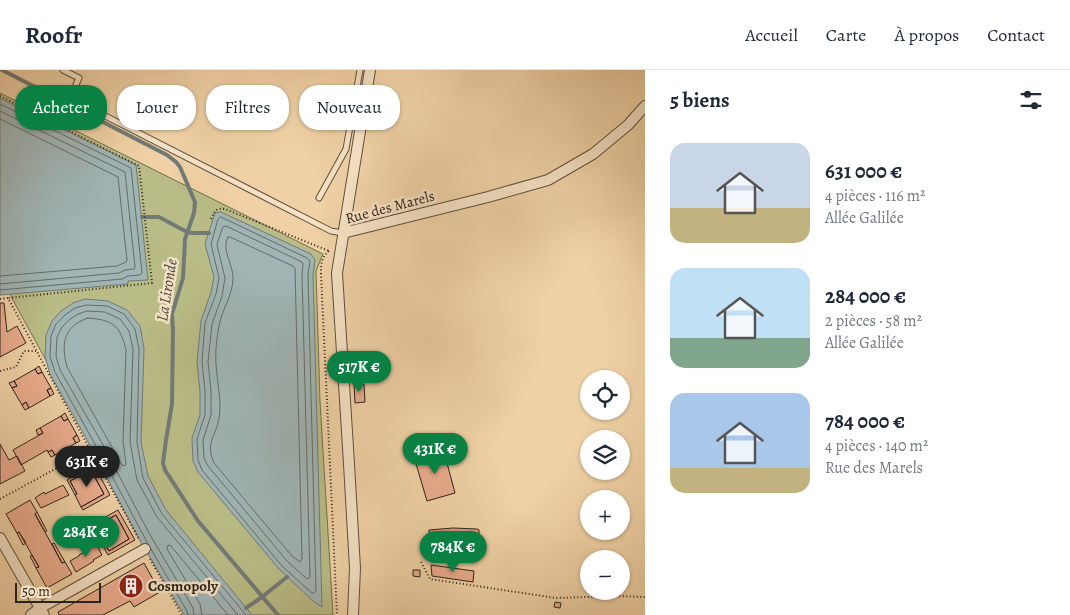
<!DOCTYPE html>
<html lang="fr">
<head>
<meta charset="utf-8">
<style>
	body { margin:0; font-family:Alegreya,serif; background:#f2f2f3; color:#1f2937; height:100vh; display:flex; flex-direction:column; font-size:19px; white-space:nowrap }
	* { box-sizing:border-box; margin:0 }
	p { font-size:16px; color:#747a83 }
	.icon { flex:none; width:28px; height:28px; fill:none; stroke:currentColor; stroke-width:2; stroke-linecap:round; stroke-linejoin:round }
	.map { position:relative; flex:1; overflow:hidden }
	.sheet { display:flex; flex-direction:column; background:#fff; width:425px }
	.sheet>* { flex:none }
	.top-card { position:absolute; left:15px; top:15px; width:475px; height:45px; display:flex; gap:10px }
	.controls { position:absolute; left:580px; top:300px; display:grid; gap:10px }
	.controls a { display:grid; place-items:center; width:50px; height:50px; border-radius:50%; background:#fff; box-shadow:0 1px 4px #0004; font-size:25px }
	.scale { position:absolute; left:15px; bottom:12px; width:86px; box-sizing:border-box; padding-left:5px; border:2px solid #2e241b; border-top:0; font-size:14px; line-height:18px; white-space:nowrap; color:#2e241b; -webkit-text-stroke:4px #f5e1c4; paint-order:stroke }
	.price { position:absolute; translate:-50% -42px; padding:0 11px; border-radius:18px; background:#0b8043; color:#fff; font-size:16px; line-height:32px; filter:drop-shadow(0 1px 2px #0008) }
	.price::after { content:''; position:absolute; left:50%; top:30px; width:15px; height:11px; margin-left:-8px; background:inherit; clip-path:polygon(0 0,100% 0,50% 100%) }
	.price.on { background:#222; color:#fff }
	ul { padding:0; list-style:none }
	li { display:flex; align-items:center; gap:15px; height:125px; padding:0 25px }
	li span { display:grid; place-items:center; flex:none; width:140px; height:100px; border-radius:15px; color:#555 }
	li>.icon { margin-inline-start:auto }
	span .icon { width:60px; height:60px; fill:#fffc; stroke-width:1 }
	li b { font-size:21px }
	h2 { display:flex; justify-content:space-between; align-items:center; height:60px; padding:0 25px; font-size:21px }
	.chip { padding:0 18px; border-radius:20px; background:#fff; box-shadow:0 1px 4px #0004; font-size:18px; line-height:45px }
	.chip.on { background:#0b8043; color:#fff }
	header { display:flex; align-items:center; gap:30px; box-sizing:border-box; height:70px; padding:0 25px; background:#fff; border-bottom:1px solid #e0e1e3 }
	header strong { font-size:24px }
	nav { display:flex; gap:28px; margin-inline-start:auto; font-size:18px }
	main { display:flex; flex:1; min-height:0 }
	.map>svg:first-child { display:block }
</style>
</head>
<body>
<header>
<strong>Roofr</strong>
<nav><a>Accueil</a><a>Carte</a><a>À propos</a><a>Contact</a></nav>
</header>
<main>
<div class="map">
<svg width="645" height="545" viewBox="0 0 645 545">
	<rect width="100%" height="100%" fill="#efd1a5"/>
	<filter id="stains"><feTurbulence type="fractalNoise" baseFrequency=".004" numOctaves="4"/><feColorMatrix values="0 0 0 0 .2 0 0 0 0 .09 0 0 0 0 .02 0 0 0 .5 -.17"/></filter>
	<radialGradient id="worn" r=".72"><stop offset=".6" stop-color="#630" stop-opacity="0"/><stop offset="1" stop-color="#630" stop-opacity=".3"/></radialGradient>
	<!-- green -->
	<path fill="#b9bc86" stroke="#747050" d="M0,23L323,184L316,201L320,331L333,545H186L9,223L0,224Z"/>
	<!-- water -->
	<path fill="#9fb4b3" stroke="#727a76" d="M0,28L136,95L148,210L128,211V214L0,225Z
		M221,142L311,184L315,190L313,205L322,537L314,532L279,499L198,402L193,391L192,368L200,345V322L197,292L201,251L211,222L214,207L205,174L215,143Z
		M85,229L108,231L127,240L140,256L144,278L141,372L148,406L166,440L252,545H184L139,469L92,379L50,304L45,287L46,265L52,251L61,241L73,233Z"/>
	<g fill="none" stroke-linecap="round" stroke-linejoin="round">
		<!-- shore -->
		<path stroke="#666c67" stroke-width="1" d="M0,34L131,98L142,203L140,205L128,206L122,209L0,220
			M0,41L125,102L135,197L134,199L125,200L119,203L0,214
			M0,49L118,107L127,190L126,192L117,196L0,206
			M221,147L307,188L310,191L308,205L316,521L314,523H312L282,496L202,400L198,390L197,369L205,345V321L202,292L205,253L216,224L219,208L211,174L218,149Z
			M223,157L226,156L302,192L303,194L302,205L310,507L308,509L306,508L287,491L208,396L204,388L203,370L211,345V321L208,292L212,254L222,226L225,208L217,175Z
			M228,167H230L293,196L295,198L302,489L300,492L292,486L214,393C205,373 216,366 219,348C222,331 217,312 216,294C215,283 217,266 219,256C222,239 233,225 233,208C233,194 221,180 228,167Z
			M88,248C113,250 120,255 126,280L123,372L126,394L125,396L122,395L67,297C61,275 63,256 88,248Z
			M148,474L96,376L55,302L50,287L51,266L56,254L65,245L75,238L86,235L107,236L124,244L135,259L139,279L137,372L143,408L162,444L246,545
			M151,479L187,541L188,545
			M194,545L193,538L149,463L102,373L60,300L56,286L57,267L62,257L69,250L78,244L87,241L105,242L120,249L129,261L133,279L130,372L137,410L157,447L238,545
			M202,545L200,534L167,479L168,475L171,476L228,545"/>
		<!-- stream -->
		<path stroke="#727a76" stroke-width="4" d="M2,0L167,85L176,92L180,97L195,132L194,143L185,169L183,208L172,244L173,260L172,334L166,370L163,393L165,400L198,451L278,545
			M142,147H159L187,162L192,163H209
			M246,538L262,527L287,507"/>
	</g>
	<!-- building -->
	<path fill="#e8ab8c" stroke="#2e241b" d="M0,233H4L7,262L17,256L26,273L0,287Z
		M39,296L42,302L38,304L35,299Z
		M35,299L38,304L42,302L51,318L47,320L50,326L29,338L26,332L22,335L12,318L17,316L14,311Z
		M14,311L17,316L12,318L9,313Z
		M354,314H364L365,332L355,333Z
		M51,318L54,324L50,326L47,320Z
		M26,332L29,338L25,340L22,335Z
		M65,343L68,349L64,351L61,346Z
		M61,346L64,351L68,349L77,365L73,368L76,373L55,385L52,380L48,382L47,380L21,395L13,380L43,363L40,358Z
		M40,358L43,363L38,365L36,360Z
		M77,365L80,371L76,373L73,368Z
		M0,374L9,390L17,386L25,401L0,414Z
		M443,378L455,423L427,431L414,387Z
		M52,380L55,385L51,387L48,382Z
		M94,395L110,425L83,440L81,437L104,424L91,400L70,411L77,424L75,425L67,410Z
		M91,400L104,424L81,437L75,425L77,424L70,411Z
		M63,415L69,425L41,438L35,428L44,422L45,424Z
		M30,430L37,442L35,444L62,493L65,492L72,504L47,518L36,498L39,497L32,485L19,462L17,463L6,444Z
		M118,440L135,470L108,485L99,469L101,468L109,481L129,469L116,445L93,458L91,455Z
		M37,442L47,461L45,462L35,444Z
		M116,445L129,469L109,481L101,468L99,469L93,458Z
		M453,458L477,459L479,460V466H476L475,485L430,488L429,460Z
		M19,462L26,473L23,475L17,463Z
		M54,473L65,492L62,493L52,474Z
		M96,474L102,485L93,490L94,491L76,502L70,491L79,486V485L88,480L87,479Z
		M32,485L39,497L36,498L30,486Z
		M144,493L160,522L134,537L130,531L103,545H59L58,542Z
		M431,495L474,501L473,512L432,506Z
		M413,500H420V507L413,506Z
		M555,532L561,533L560,538L554,537Z"/>
	<g fill="none" stroke-linecap="round" stroke-linejoin="round">
		<defs>
			<path id="lane" d="M63,0L79,8L70,28L331,161L343,163
				M319,128L346,79L360,0"/>
			<path id="street" d="M343,163L488,127L548,110L593,84L628,55L645,36
				M0,468L44,545
				M31,545L40,538L145,479
				M353,545L355,498L349,394L337,203L370,0"/>
		</defs>
		<!-- lane casing -->
		<use href="#lane" stroke="#5e4f3e" stroke-width="7"/>
		<!-- street casing -->
		<use href="#street" stroke="#5e4f3e" stroke-width="12"/>
		<!-- path -->
		<path stroke="#2e241b" stroke-width="2" stroke-dasharray="1 2.5" stroke-linecap="butt" d="M0,26L139,96L152,213L8,228
			M211,149C215,141 215,138 225,139L329,181
			M329,181C321,187 321,195 321,204L337,545
			M0,229L8,228L63,330L139,469
			M0,301L16,297L24,281H37
			M0,429L90,380
			M150,489L182,545
			M421,492L430,509L556,528L615,526L645,527"/>
		<!-- lane -->
		<use href="#lane" stroke="#f5e1c4" stroke-width="5"/>
		<!-- street -->
		<use href="#street" stroke="#f5e1c4" stroke-width="10"/>
	</g>
	<!-- icons -->
	<defs>
		<symbol id="building-disc" viewBox="-11 -11 22 22"><circle r="9.5" fill="#8f2418" stroke="#f5e1c4"/><path d="M-4-6H4V6H1V3H-1V6H-4ZM-2.5-4.3h1.7v1.8h-1.7ZM.8-4.3h1.7v1.8H.8ZM-2.5-1h1.7V.8h-1.7ZM.8-1h1.7V.8H.8Z" fill="#fff"/></symbol>
	</defs>
	<g fill-rule="evenodd">
		<use href="#building-disc" x="117" y="502" width="28" height="28"/>
	</g>
	<g text-anchor="middle" stroke-width="5" stroke-linejoin="round" paint-order="stroke">
		<!-- street labels -->
		<g font-size="15" fill="#2e241b" stroke="#f5e1c4">
			<text transform="translate(390 137) rotate(-15)" y="5">Rue des Marels</text>
		</g>
		<!-- poi labels -->
		<g font-size="15" font-weight="bold" fill="#2e241b" stroke="#f5e1c4" text-anchor="start">
			<text x="148" y="521">Cosmopoly</text>
		</g>
		<!-- water labels -->
		<g font-size="16" font-style="italic" fill="#4a4841" stroke="#f5e1c4">
			<text transform="translate(166 220) rotate(-81)" y="6">La Lironde</text>
		</g>
	</g>
	<rect width="100%" height="100%" filter="url(#stains)"/>
	<rect width="100%" height="100%" fill="url(#worn)"/>
</svg>
<div class="controls">
<a><svg class="icon" aria-label="locate" viewBox="0 0 24 24"><circle cx="12" cy="12" r="6"/><path d="M12 2v4M12 18v4M2 12h4M18 12h4"/></svg></a>
<a><svg class="icon" aria-label="layers" viewBox="0 0 24 24"><path d="M12 4l9 5-9 5-9-5zM3 14l9 5 9-5"/></svg></a>
<a>+</a>
<a>−</a>
</div>
<div class="scale">50 m</div>
<b class="price" style="left:359px;top:323px">517K €</b>
<b class="price" style="left:435px;top:405px">431K €</b>
<b class="price on" style="left:87px;top:418px">631K €</b>
<b class="price" style="left:86px;top:488px">284K €</b>
<b class="price" style="left:453px;top:503px">784K €</b>
<div class="top-card">
<a class="chip on">Acheter</a>
<a class="chip">Louer</a>
<a class="chip">Filtres</a>
<a class="chip">Nouveau</a>
</div>
</div>
<section class="sheet">
<h2>5 biens<svg class="icon" aria-label="filters" viewBox="0 0 24 24"><path d="M4 7h16M4 17h16"/><circle cx="9" cy="7" r="2"/><circle cx="15" cy="17" r="2"/></svg></h2>
<ul>
<li><span style="background:linear-gradient(#c9d6e8 65%,#c2b280 0)"><svg class="icon" aria-label="home" viewBox="0 0 24 24"><path d="M3 11l9-7 9 7M6 9v11h12V9"/></svg></span><div><b>631 000 €</b><p>4 pièces · 116 m²</p><p>Allée Galilée</p></div></li>
<li><span style="background:linear-gradient(#bfe0f5 70%,#7fa58c 0)"><svg class="icon" aria-label="home" viewBox="0 0 24 24"><path d="M3 11l9-7 9 7M6 9v11h12V9"/></svg></span><div><b>284 000 €</b><p>2 pièces · 58 m²</p><p>Allée Galilée</p></div></li>
<li><span style="background:linear-gradient(#a9c7e8 75%,#c2b280 0)"><svg class="icon" aria-label="home" viewBox="0 0 24 24"><path d="M3 11l9-7 9 7M6 9v11h12V9"/></svg></span><div><b>784 000 €</b><p>4 pièces · 140 m²</p><p>Rue des Marels</p></div></li>
</ul>
</section>
</main>
</body>
</html>
